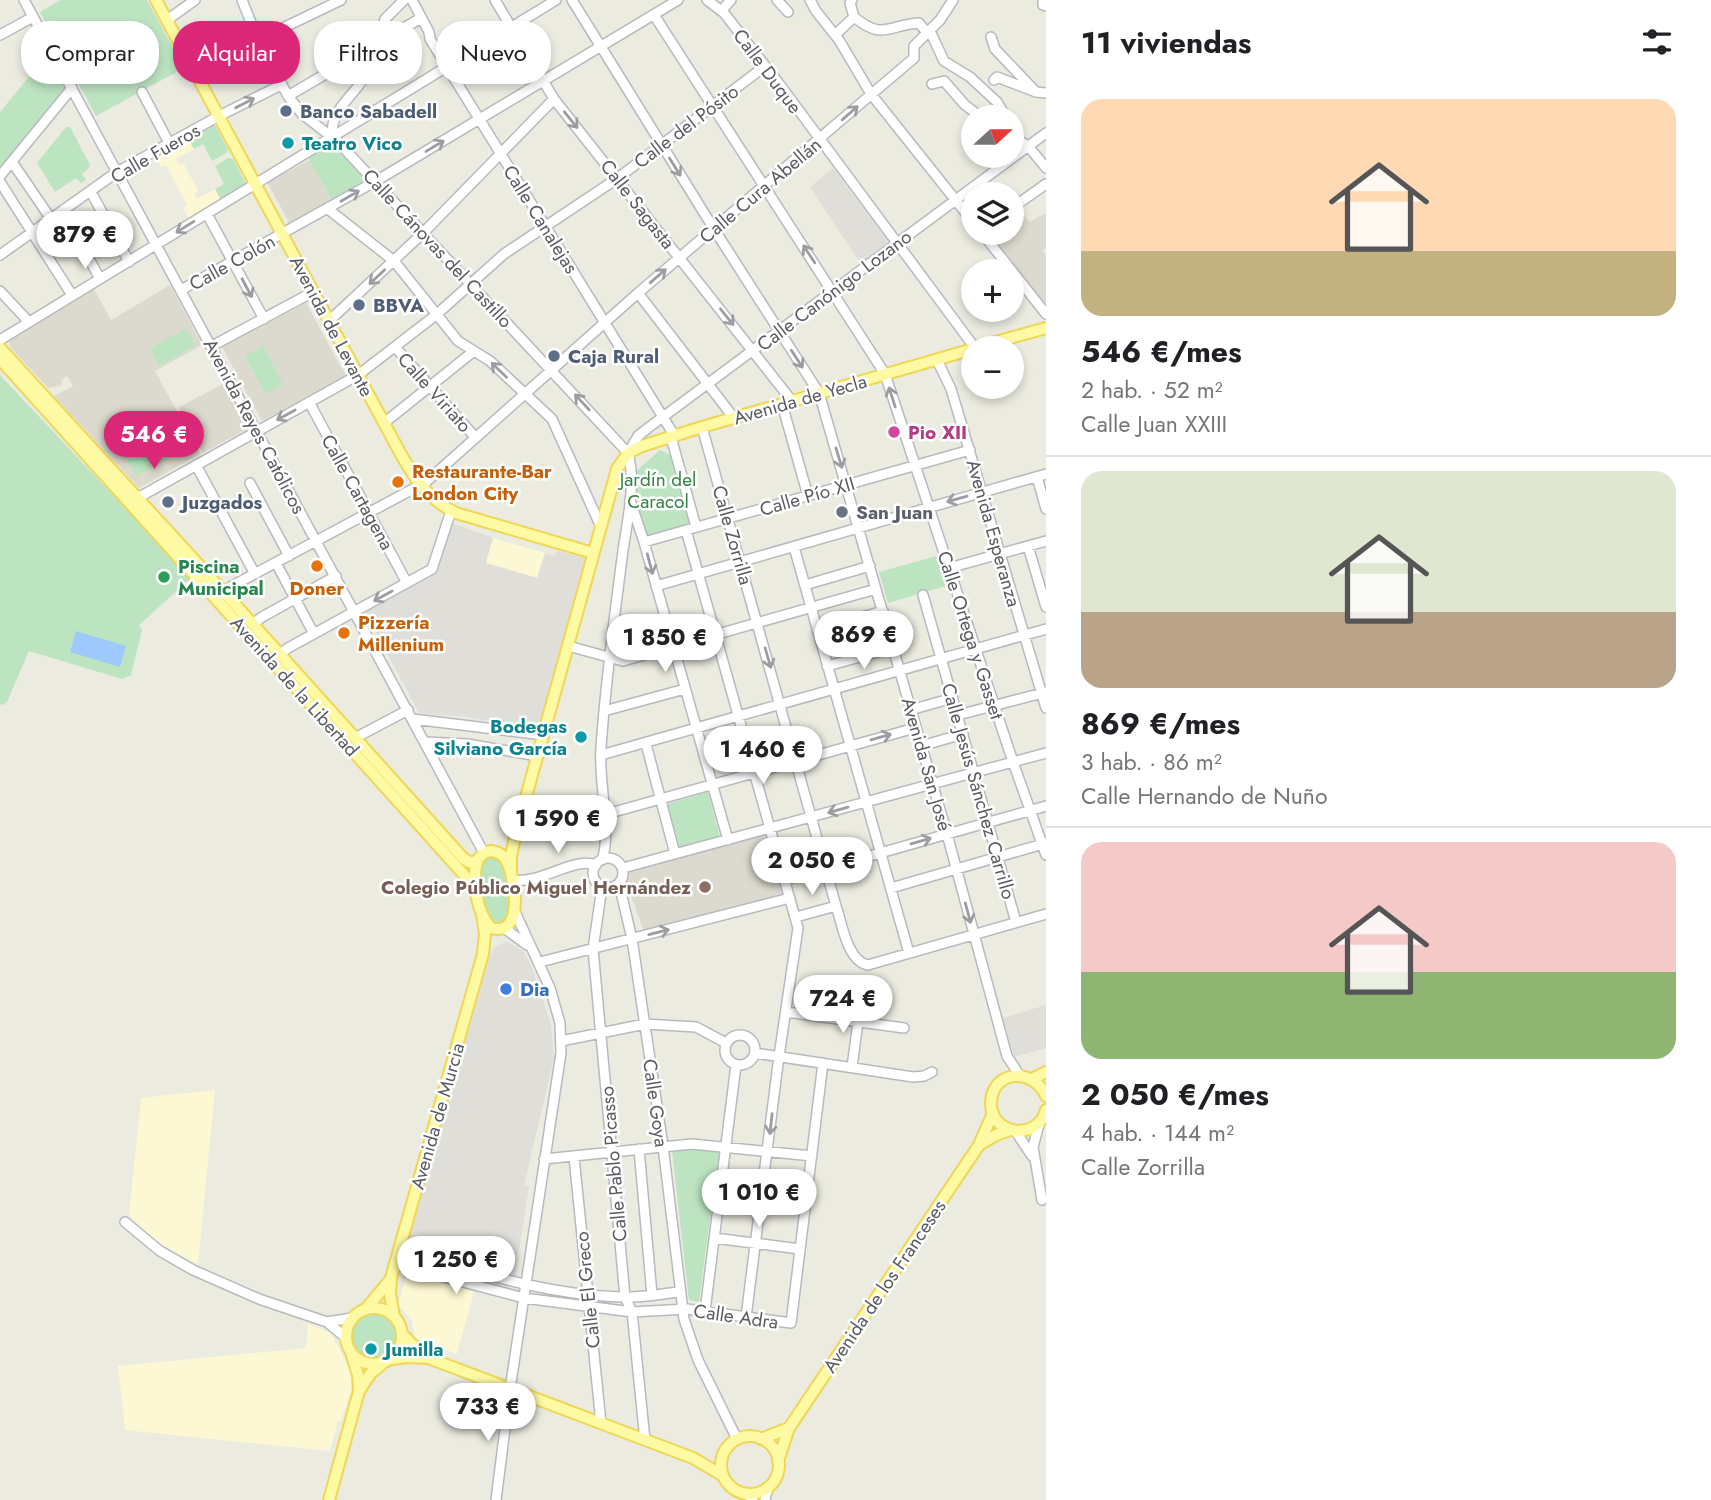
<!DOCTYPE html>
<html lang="es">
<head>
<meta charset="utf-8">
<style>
	body { margin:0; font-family:Jost,sans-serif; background:#f6f6f6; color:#202124; height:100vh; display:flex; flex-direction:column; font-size:26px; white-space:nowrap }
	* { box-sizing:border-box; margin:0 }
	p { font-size:23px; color:#757577 }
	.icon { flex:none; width:38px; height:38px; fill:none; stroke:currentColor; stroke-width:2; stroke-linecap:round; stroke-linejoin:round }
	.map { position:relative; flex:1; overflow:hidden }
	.sheet { display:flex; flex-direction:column; background:#fff; width:665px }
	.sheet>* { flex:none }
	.top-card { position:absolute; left:21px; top:21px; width:665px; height:63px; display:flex; gap:14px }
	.needle { width:46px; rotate:69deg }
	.controls { position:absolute; left:961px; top:105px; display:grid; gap:14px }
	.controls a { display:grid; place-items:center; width:63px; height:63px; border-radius:50%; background:#fff; box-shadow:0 4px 10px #0003; font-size:35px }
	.price { position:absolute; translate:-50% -60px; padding:0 16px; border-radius:24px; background:#fff; color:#222; font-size:23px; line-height:46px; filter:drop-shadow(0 2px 4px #0008) }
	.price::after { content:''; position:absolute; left:50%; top:42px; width:21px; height:16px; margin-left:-10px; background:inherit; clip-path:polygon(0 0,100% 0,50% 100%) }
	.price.on { background:#db2777; color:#fff }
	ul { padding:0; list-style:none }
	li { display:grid; align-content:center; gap:14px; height:371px; padding:0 35px }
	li+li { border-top:2px solid #e0e0e0 }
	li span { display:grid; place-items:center; height:217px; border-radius:21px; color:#555 }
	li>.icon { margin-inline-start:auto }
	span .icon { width:126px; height:126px; fill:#fffc; stroke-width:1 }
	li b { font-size:30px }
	h2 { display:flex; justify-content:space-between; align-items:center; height:84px; padding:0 35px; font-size:30px }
	.tag { padding:0 24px; border-radius:28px; background:#fff; box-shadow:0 4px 10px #0003; font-size:24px; line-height:63px }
	.tag.on { background:#db2777; color:#fff }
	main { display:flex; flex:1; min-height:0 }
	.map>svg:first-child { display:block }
</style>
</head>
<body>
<main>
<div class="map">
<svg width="1046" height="1500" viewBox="0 0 1046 1500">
	<rect width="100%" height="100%" fill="#ecebe0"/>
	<!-- commercial -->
	<path fill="#fdf8d4" d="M188,139L194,149L176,159L179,165L183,163L198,190L194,193L197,199L215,189L221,199L189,218L183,208L187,205L166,165L161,167L156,156Z
		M493,538L545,553L538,578L485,563Z
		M215,1090L213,1109L198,1264L157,1243L129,1215L141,1098Z
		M407,1272L474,1291L457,1354L415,1338L412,1320L398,1305Z
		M308,1324L331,1333L353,1375L354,1381L341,1421H338L330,1451L125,1430L118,1366L306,1348Z"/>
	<!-- industrial -->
	<path fill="#dfded8" d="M833,168L889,243L861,264L810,187Z
		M452,523L493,538L486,563L537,578L545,553L555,556L557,551L587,559L538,728L466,717L419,713L365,612L436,574Z
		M506,941L523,951L532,967L551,1025L554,1058L524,1185L529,1186L515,1277L406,1247L492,950Z
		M1046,1005V1048L1014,1057L1003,1018Z"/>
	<!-- education -->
	<path fill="#dcdace" d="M310,160L332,201L290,224L267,182Z
		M1018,208L1029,222L1046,213V249L1042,250L1046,255V306L989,235V233H1012V212Z
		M170,285L202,345L155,371L200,454L139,488L54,396L73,386L67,376L62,379L61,386L48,388L10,347L9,340L94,289L111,320Z
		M306,303L346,376L262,421L222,347Z
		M223,384L247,429L203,453L179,407Z
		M765,836L768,837L783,892L782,895L644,931L626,882L628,870Z"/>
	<!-- green -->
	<path fill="#bce4c1" d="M61,0H147L184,68L96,116L40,12Z
		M47,55L66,89L0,170V112Z
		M213,124L216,127L228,150L226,153L212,161L203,144L194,149L187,137Z
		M66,127H70L90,165L89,168L82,174L86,180L81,183L76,178L55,192L37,163Z
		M331,143L367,182L332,201L308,157Z
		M228,158L233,159L246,184L221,200L215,189L224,184L215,166Z
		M186,329L195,346L159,366L150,348Z
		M263,346L283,385L265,394L245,356Z
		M0,375L191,578L139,625L142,630L131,675L122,679L29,651L7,702L3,705L0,704Z
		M152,419L172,457L136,476L116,439Z
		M660,450L672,456L691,524L650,536L646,534L633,486L635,472Z
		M940,555L949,585L888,603L879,572Z
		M708,792L720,837L680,848L667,804Z
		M488,856C512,856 514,903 508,921L496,925C479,912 479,880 482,861Z
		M690,1150L719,1151L699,1302L689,1300L672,1151Z
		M351 1337a23 23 0 1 1 46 0a23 23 0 1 1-46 0Z"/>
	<!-- water -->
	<path fill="#9ec9fe" d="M76,631L126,646L120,667L70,652Z"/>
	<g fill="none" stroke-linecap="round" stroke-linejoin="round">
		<defs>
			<path id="minor" d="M24,0L484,853
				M242,0L258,40L288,96L302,114L337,141L628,453C637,485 626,525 622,558C614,621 605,685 601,748C598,780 612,831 602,860
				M412,0L429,32L430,39L674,435
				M495,0L554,99L792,401
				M572,0L714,229L819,393L947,834L1007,1056L1020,1076
				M707,0L724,13L780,85L975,348
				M777,0L788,12
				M810,0L816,11L839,40L871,94L973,222
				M852,0L850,3L854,17
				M1043,0V5L1046,6
				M721,11L731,0
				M654,15L885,374L1013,762L1046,855
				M167,20L195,0
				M930,31L944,61L970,77L997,102L1006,117
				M0,35L33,17
				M835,35L854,17C883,41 888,25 919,23L928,34
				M991,37L995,49L1036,92
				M377,44L385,19L404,0
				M190,63L258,40L341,0
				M994,80L997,77L1036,92L1046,93
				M932,84L944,81L965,105L981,117
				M142,92L169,143
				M288,96L421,18
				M1012,136L1028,146L1046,168
				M332,138C330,110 351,99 363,79C368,72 366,59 365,51
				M12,162L51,219
				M0,176L72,88
				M0,182L72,295
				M91,192L129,262
				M1012,208L1046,184
				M328,209L394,261L458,341L490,361L552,419L601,527
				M63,211L100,279
				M207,214L264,319
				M982,233L1046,314
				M0,255L117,172L219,116L281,85
				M181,290L376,181L678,0
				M0,291L29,322
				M638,293L734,418
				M329,321L424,232L554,99
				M0,340L556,0
				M212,346L313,292
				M395,347L475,437
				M937,360L951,389L1046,708
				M309,402L407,583
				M782,404L808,496
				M384,423L474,351
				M702,427L836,906C842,923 847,961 868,965L1046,914
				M671,437L696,527
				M628,453L638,436L648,428L1046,133
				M196,465L255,574
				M1037,477L1046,509
				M250,483L289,556
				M134,500L358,375L436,315L504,254L618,178L765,66
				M630,500L644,542L728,840
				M686,530L798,928L779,1056L746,1317
				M644,542L970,450
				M1028,546L1046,607
				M794,547L909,953
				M276,563L314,634
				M949,568L1046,541
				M805,585L870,566
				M656,586L1046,474
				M221,595L232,586L426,482L638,293L914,58V46L940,20L953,0
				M923,595L1016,922
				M253,624L262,617L336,576
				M817,630L883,611
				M568,646L623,661L876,589
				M279,655L288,648L432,569L451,511
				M827,666L893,648
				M910,710L953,698
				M604,711L685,689
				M958,715L1046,692
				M413,719L544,735
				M355,738L408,710
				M425,742L467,744L538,756
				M646,744L675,854
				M921,746L963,734
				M601,755L1046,629
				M526,801L604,821
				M603,815L915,728
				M593 873a15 15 0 1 1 30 0a15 15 0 1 1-30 0Z
				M623,868L1046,753
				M512,880C540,885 574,856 596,865
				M785,880L1046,806
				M619,884L632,939L663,1146L684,1319L698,1360L737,1439
				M602,887L593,949L625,1297L632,1312L645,1440
				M891,888L1046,843
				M796,917L836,906
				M504,928L527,945
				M540,962L790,898
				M786,1012L904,1028
				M725 1050a15 15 0 1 1 30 0a15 15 0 1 1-30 0Z
				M561,1041L645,1024L696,1027L726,1043
				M755,1053L913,1077L924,1076L932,1072
				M852,1067L858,1022
				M1039,1124L1033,1147L1042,1200
				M1016,1132L1032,1156
				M639,1149L652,1295
				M574,1157L601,1423
				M544,1159L692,1144L812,1156
				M125,1222L160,1251L193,1270L259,1299L327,1322L345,1337
				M714,1238L800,1249
				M399,1250C471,1270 545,1295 620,1297C640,1298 660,1294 679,1292
				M395,1264L524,1298L632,1312L687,1309L791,1323L823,1063
				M705,1311L736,1065
				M327,1322L352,1318
				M747,1494L753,1500
				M496,1500L510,1389L561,1053L560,1023L550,988L515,912
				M765,1500L768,1487"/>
			<path id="major" d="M156,0L384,423C403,457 418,495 456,513L593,553
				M0,348L232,601L463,858L469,862L477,863
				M974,348L1046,328
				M0,359L476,888
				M491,851C497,852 501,853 505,858C515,874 526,938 491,928C476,912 472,880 477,860L484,853Z
				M511,873V856L516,833L617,469L628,453L642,446L702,427L973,349
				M1032,1079L1046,1072
				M1046,1096C1034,1068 993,1069 991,1102C989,1135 1038,1142 1046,1110
				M979,1145L996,1135L1010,1130
				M346 1336a28 28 0 1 1 56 0a28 28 0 1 1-56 0Z
				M366,1309L390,1280
				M394,1316L390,1294L391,1278L483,954L485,934L482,914
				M402,1334L416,1348L431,1359L693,1458L722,1475
				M352,1356L358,1375L359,1391
				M392,1359L408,1357L428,1358
				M721 1465a29 29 0 1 1 58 0a29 29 0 1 1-58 0Z
				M761,1439L789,1428
				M778,1461L789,1428L979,1145L993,1113
				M329,1500L359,1391L371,1373L381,1365"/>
		</defs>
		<!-- minor casing -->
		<use href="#minor" stroke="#b8b9bf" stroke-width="12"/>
		<!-- major casing -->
		<use href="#major" stroke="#efd656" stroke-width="14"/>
		<!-- minor -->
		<use href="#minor" stroke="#fff" stroke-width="9"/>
		<!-- major -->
		<use href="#major" stroke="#fefaa3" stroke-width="10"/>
	</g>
	<!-- one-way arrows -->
	<defs><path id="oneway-shaft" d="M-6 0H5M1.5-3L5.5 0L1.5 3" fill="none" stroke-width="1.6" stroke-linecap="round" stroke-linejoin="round" transform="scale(1.75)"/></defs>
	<g stroke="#9b9da0">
		<use href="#oneway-shaft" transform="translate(245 103) rotate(-27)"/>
		<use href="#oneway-shaft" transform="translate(850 113) rotate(-41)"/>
		<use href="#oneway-shaft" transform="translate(571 120) rotate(51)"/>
		<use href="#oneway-shaft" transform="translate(435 146) rotate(-31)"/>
		<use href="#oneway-shaft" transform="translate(675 167) rotate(58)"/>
		<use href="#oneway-shaft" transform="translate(350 196) rotate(-30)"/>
		<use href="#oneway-shaft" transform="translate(185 227) rotate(148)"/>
		<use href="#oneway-shaft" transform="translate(809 254) rotate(-123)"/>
		<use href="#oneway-shaft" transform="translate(658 276) rotate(-41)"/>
		<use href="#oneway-shaft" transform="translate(377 277) rotate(137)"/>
		<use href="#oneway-shaft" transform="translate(247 288) rotate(62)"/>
		<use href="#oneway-shaft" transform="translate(727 317) rotate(51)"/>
		<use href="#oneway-shaft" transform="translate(797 359) rotate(57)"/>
		<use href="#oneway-shaft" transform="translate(499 370) rotate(-136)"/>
		<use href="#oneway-shaft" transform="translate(892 397) rotate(-108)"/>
		<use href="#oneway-shaft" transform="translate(582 402) rotate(-133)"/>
		<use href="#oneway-shaft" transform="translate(286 415) rotate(151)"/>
		<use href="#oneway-shaft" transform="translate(839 458) rotate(73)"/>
		<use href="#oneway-shaft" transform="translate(957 499) rotate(164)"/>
		<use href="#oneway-shaft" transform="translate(650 564) rotate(75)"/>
		<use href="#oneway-shaft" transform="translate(383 596) rotate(151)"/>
		<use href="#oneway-shaft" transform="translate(768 658) rotate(74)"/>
		<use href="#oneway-shaft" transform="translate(881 737) rotate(-16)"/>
		<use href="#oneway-shaft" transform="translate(838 810) rotate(164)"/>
		<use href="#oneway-shaft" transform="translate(921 841) rotate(-16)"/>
		<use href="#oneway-shaft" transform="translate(968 913) rotate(75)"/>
		<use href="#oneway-shaft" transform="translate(659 932) rotate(-14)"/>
		<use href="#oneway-shaft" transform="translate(771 1124) rotate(96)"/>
	</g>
	<!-- markers -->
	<g fill="#5c6f8a" stroke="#fff" stroke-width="2.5">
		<circle cx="286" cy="111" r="7"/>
		<circle cx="359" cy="305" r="7"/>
		<circle cx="554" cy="356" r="7"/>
		<circle cx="168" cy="502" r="7"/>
	</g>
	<g fill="#0f9aa8" stroke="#fff" stroke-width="2.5">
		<circle cx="288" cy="143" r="7"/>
		<circle cx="581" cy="737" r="7"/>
		<circle cx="371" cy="1349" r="7"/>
	</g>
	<circle fill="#d1479c" stroke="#fff" stroke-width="2.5" cx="894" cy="432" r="7"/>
	<g fill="#e8710a" stroke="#fff" stroke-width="2.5">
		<circle cx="398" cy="482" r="7"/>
		<circle cx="317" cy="566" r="7"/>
		<circle cx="344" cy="633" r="7"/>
	</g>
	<circle fill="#6b7280" stroke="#fff" stroke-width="2.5" cx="842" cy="512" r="7"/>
	<circle fill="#2e9e5b" stroke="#fff" stroke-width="2.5" cx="164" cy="577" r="7"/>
	<circle fill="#8d6e63" stroke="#fff" stroke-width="2.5" cx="705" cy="887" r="7"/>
	<circle fill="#3f7fe0" stroke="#fff" stroke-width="2.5" cx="506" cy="989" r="7"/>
	<g text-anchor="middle" stroke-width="5" stroke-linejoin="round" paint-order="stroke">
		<!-- street labels -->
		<g font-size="19" fill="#595b61" stroke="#fff">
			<text transform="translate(768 71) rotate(53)" y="7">Calle Duque</text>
			<text transform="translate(686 126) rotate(-37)" y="7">Calle del Pósito</text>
			<text transform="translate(155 153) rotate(-30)" y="7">Calle Fueros</text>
			<text transform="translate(760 190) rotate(-40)" y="7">Calle Cura Abellán</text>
			<text transform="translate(638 204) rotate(52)" y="7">Calle Sagasta</text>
			<text transform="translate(541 219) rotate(58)" y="7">Calle Canalejas</text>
			<text transform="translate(438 248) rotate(47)" y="7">Calle Cánovas del Castillo</text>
			<text transform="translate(232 262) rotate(-29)" y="7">Calle Colón</text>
			<text transform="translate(834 290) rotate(-37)" y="7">Calle Canónigo Lozano</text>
			<text transform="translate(332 326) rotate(62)" y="7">Avenida de Levante</text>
			<text transform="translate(435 392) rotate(48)" y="7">Calle Viriato</text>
			<text transform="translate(800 399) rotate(-16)" y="7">Avenida de Yecla</text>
			<text transform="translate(255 426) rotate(62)" y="7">Avenida Reyes Católicos</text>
			<text transform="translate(358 492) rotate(61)" y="7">Calle Cartagena</text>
			<text transform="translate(807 496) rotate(-16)" y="7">Calle Pío XII</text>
			<text transform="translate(994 533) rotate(74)" y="7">Avenida Esperanza</text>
			<text transform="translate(733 535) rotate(74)" y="7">Calle Zorrilla</text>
			<text transform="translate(971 635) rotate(72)" y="7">Calle Ortega y Gasset</text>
			<text transform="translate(295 686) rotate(48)" y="7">Avenida de la Libertad</text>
			<text transform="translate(927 764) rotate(74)" y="7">Avenida San José</text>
			<text transform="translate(979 791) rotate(74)" y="7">Calle Jesús Sánchez Carrillo</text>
			<text transform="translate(656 1103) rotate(82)" y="7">Calle Goya</text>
			<text transform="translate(437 1116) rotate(-74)" y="7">Avenida de Murcia</text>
			<text transform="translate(613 1164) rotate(-95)" y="7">Calle Pablo Picasso</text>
			<text transform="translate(884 1286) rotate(-56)" y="7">Avenida de los Franceses</text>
			<text transform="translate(587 1290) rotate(-96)" y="7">Calle El Greco</text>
			<text transform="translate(736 1316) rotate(8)" y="7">Calle Adra</text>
		</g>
		<!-- service labels -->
		<g font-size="19" font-weight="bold" fill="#4e5e75" stroke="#fff" text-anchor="start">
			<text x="300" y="118">Banco Sabadell</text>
			<text x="373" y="312">BBVA</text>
			<text x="568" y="363">Caja Rural</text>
			<text x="182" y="509">Juzgados</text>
		</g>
		<!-- culture labels -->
		<g font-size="19" font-weight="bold" fill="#0d838f" stroke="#fff" text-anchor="start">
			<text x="302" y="150">Teatro Vico</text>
			<text x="567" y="733" text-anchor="end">Bodegas<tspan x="567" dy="22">Silviano García</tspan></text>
			<text x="385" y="1356">Jumilla</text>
		</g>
		<!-- hotel labels -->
		<g font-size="19" font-weight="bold" fill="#b23c85" stroke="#fff" text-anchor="start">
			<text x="908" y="439">Pio XII</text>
		</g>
		<!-- food labels -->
		<g font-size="19" font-weight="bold" fill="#c56008" stroke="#fff" text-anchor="start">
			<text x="412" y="478">Restaurante-Bar<tspan x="412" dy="22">London City</tspan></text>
			<text x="317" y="595" text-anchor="middle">Doner</text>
			<text x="358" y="629">Pizzería<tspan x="358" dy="22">Millenium</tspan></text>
		</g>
		<!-- park labels -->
		<g font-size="19" fill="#358342" stroke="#fff">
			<text x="658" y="486">Jardín del<tspan x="658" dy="22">Caracol</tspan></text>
		</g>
		<!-- worship labels -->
		<g font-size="19" font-weight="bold" fill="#5b616d" stroke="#fff" text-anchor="start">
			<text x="856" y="519">San Juan</text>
		</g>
		<!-- leisure labels -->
		<g font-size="19" font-weight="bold" fill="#27864d" stroke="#fff" text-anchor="start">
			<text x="178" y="573">Piscina<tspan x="178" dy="22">Municipal</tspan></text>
		</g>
		<!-- education labels -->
		<g font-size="19" font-weight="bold" fill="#785e54" stroke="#fff" text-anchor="end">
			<text x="691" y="894">Colegio Público Miguel Hernández</text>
		</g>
		<!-- shop labels -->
		<g font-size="19" font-weight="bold" fill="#366cbe" stroke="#fff" text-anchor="start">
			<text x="520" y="996">Dia</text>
		</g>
	</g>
</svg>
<div class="controls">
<a><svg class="needle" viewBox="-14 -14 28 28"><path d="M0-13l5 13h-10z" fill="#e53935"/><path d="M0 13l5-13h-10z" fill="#757577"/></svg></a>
<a><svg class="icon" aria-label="layers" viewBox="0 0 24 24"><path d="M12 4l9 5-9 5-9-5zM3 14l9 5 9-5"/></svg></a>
<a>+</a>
<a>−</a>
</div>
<b class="price" style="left:85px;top:271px">879 €</b>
<b class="price on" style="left:154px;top:471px">546 €</b>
<b class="price" style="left:864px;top:671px">869 €</b>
<b class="price" style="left:665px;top:674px">1 850 €</b>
<b class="price" style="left:763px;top:786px">1 460 €</b>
<b class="price" style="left:558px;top:855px">1 590 €</b>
<b class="price" style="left:812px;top:897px">2 050 €</b>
<b class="price" style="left:843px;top:1035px">724 €</b>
<b class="price" style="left:759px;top:1229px">1 010 €</b>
<b class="price" style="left:456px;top:1296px">1 250 €</b>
<b class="price" style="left:488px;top:1443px">733 €</b>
<div class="top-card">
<a class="tag">Comprar</a>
<a class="tag on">Alquilar</a>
<a class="tag">Filtros</a>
<a class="tag">Nuevo</a>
</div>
</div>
<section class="sheet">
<h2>11 viviendas<svg class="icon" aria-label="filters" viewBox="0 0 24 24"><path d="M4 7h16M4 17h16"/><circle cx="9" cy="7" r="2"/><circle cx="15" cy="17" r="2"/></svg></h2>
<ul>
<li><span style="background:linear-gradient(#ffd9b3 70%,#c2b280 0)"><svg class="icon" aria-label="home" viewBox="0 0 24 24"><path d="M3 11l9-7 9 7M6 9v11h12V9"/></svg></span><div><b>546 €/mes</b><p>2 hab. · 52 m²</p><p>Calle Juan XXIII</p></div></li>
<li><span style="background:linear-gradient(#dfe7d0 65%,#b9a48a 0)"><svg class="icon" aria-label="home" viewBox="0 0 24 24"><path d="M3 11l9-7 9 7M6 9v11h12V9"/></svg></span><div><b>869 €/mes</b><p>3 hab. · 86 m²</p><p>Calle Hernando de Nuño</p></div></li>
<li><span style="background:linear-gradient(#f6c9c9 60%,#8fb573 0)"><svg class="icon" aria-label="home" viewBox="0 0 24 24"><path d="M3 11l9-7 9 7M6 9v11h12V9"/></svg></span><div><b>2 050 €/mes</b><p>4 hab. · 144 m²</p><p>Calle Zorrilla</p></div></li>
</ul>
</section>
</main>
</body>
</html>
